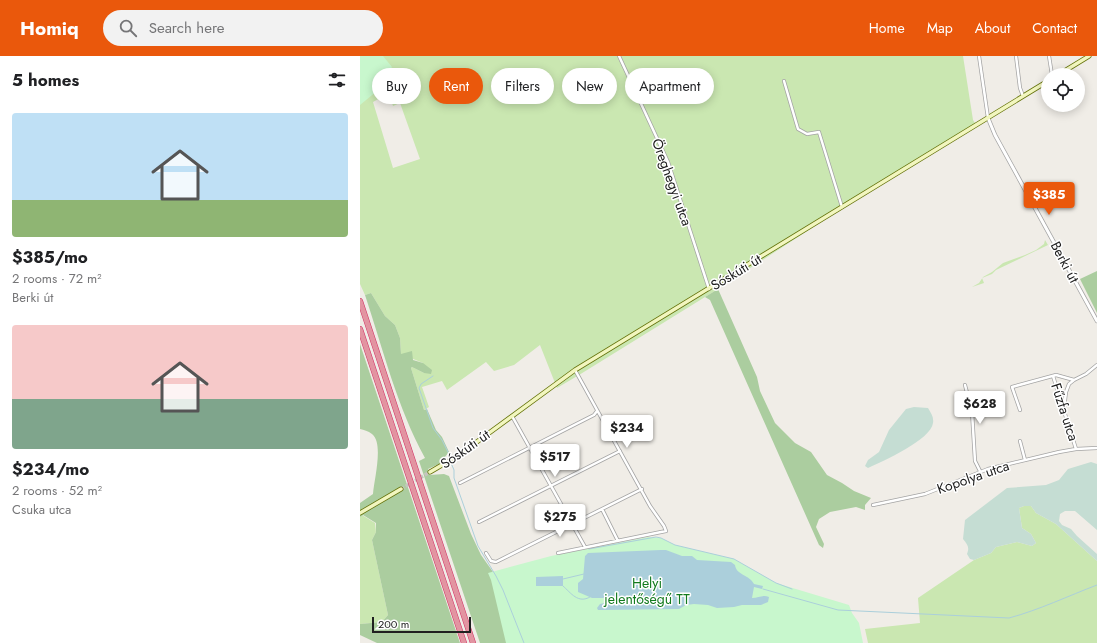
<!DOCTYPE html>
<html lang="en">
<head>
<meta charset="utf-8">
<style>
	body { margin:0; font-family:Jost,sans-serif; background:#f2f2f2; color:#202124; height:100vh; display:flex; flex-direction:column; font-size:15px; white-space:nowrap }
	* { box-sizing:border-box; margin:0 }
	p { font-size:13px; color:#757577 }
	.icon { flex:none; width:22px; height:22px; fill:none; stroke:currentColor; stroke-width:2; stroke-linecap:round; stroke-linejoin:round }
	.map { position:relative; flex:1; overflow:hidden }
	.details { display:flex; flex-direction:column; background:#fff; width:360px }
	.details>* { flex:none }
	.hud { position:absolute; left:12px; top:12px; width:380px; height:36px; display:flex; gap:8px }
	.tools { position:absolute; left:681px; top:12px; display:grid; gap:8px }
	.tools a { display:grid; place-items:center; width:44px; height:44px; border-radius:50%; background:#fff; box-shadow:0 2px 10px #0003; font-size:20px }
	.scale { position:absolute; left:12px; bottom:10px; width:99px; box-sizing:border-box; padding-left:4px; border:2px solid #202020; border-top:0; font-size:11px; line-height:14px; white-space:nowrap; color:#202020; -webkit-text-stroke:3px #fff; paint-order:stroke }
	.price { position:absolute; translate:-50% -34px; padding:0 9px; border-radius:4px; background:#fff; color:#222; font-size:13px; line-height:26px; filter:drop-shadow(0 1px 2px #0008) }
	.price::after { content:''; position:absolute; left:50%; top:24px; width:12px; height:9px; margin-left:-6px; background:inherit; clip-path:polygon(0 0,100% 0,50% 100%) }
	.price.active { background:#ea580c; color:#fff }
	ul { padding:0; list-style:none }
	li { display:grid; align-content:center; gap:8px; height:212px; padding:0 12px }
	li span { display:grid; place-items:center; height:124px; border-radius:4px; color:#555 }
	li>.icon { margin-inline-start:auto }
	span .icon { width:72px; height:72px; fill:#fffc; stroke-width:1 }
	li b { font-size:17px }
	h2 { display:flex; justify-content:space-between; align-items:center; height:48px; padding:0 12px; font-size:17px }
	.tag { padding:0 14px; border-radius:18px; background:#fff; box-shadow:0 2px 10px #0003; font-size:14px; line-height:36px }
	.tag.active { background:#ea580c; color:#fff }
	header { display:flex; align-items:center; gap:24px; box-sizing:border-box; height:56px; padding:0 20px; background:#ea580c; color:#fff }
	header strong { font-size:19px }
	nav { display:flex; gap:22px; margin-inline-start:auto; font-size:14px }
	.search { width:280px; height:36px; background:#f2f2f2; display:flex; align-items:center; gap:10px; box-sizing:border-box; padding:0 14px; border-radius:22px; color:#757577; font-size:15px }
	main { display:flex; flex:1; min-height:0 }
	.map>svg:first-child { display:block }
</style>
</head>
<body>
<header>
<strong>Homiq</strong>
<div class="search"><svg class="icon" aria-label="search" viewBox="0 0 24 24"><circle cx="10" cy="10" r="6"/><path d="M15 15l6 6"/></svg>Search here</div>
<nav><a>Home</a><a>Map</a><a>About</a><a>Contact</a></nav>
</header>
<main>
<section class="details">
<h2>5 homes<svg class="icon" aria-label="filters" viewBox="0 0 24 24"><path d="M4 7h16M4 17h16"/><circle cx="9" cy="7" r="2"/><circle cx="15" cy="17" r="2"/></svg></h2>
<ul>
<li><span style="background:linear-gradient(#bfe0f5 70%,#8fb573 0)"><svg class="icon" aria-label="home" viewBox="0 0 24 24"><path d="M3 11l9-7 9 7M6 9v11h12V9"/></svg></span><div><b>$385/mo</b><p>2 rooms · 72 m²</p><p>Berki út</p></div></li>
<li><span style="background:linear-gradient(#f6c9c9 60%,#7fa58c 0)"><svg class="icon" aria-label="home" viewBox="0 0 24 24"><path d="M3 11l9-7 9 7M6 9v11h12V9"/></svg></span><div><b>$234/mo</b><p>2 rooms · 52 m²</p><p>Csuka utca</p></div></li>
</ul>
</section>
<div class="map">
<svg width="737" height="587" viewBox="0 0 737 587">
	<rect width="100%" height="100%" fill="#f0ede7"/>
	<!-- grass -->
	<path fill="#cae7b1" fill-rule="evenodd" d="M0,0H603L613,64L617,70L478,155L358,233L219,319L197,332L180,289L154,309L134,315L126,306L87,334L82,325L62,331L69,351L64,354L51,312L52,311L64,317L63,307L41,298L40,282L35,269L25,260L11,237L5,239L0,228ZM29,37L33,50L40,47L60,103L33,112L13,46Z
		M685,184L688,189L636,214L632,218L622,222L624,227L612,231L619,227L623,221L632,216L643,207L665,199L676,194L684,188Z
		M664,450H671L676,457L696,468L737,505V587H508L505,573L560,567L558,542L614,504L631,497L636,491L657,486L672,490L676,487L671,478L662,472L659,452Z
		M2,459L15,467L16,476L12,484L28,559L22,566L0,568V461Z"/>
	<!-- forest -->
	<path fill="#abcd9f" d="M737,215V257L720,223Z
		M358,233L397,321L400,335L415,367L435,387L451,396L467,419L482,427L494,435L511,442L505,449V454L496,451L470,456L459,463L456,471L464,488L463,492L459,489L350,244L345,241Z
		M11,237L25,260L35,269L40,282L41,298L52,295L53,304L63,307L72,314L71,318L64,317L52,311L51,312L64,354L67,353L76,374L82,381L89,396L79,408L68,413L70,419L84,418L89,420L111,478L121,499L133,516L165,587H120L59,405L65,402C37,351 23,293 5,239Z
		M0,288L100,587H17L0,579V568L22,566L28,559L12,484L16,476V467L3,459L0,461V447L13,438C14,424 24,387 12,378C8,375 4,374 0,373Z"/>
	<!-- wetland -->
	<path fill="#c5ddd3" d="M554,351L568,352C571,357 574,361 573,367C571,384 523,405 508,412L505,410L508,404L519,396L529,374L546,353Z
		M731,406L737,408V474L715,455H705L700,458L699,465L702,469L711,473L717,480L737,498V505L696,468L676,457L671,450H664L659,452L662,472L671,478L676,487L672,490L657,486L636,491L631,497L614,504L610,503L607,498C610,491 607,488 603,483L605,464L647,432L686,429L699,424L708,413Z"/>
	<!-- park -->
	<path fill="#c8f7cd" d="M0,0H23L32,11L17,35L0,49Z
		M288,481L301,482L315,489L374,503L416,527L489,549L492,557L499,567L503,587H146L131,524L128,517L191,500Z"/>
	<!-- water -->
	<path fill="#abcfdb" d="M301,494H306L322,500H332L337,504L371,506L375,509C376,519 390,519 394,528L403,530L402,533L394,531L392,542C399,542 403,538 409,541L408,546L401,549H382L374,551L357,552L348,549L334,548L326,549L319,553L242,554H238L237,552L240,548L249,546L247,542H232L218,536V527L223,523L225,500L228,497Z
		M203,520V530H176V521Z"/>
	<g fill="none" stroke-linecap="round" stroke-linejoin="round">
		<!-- stream -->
		<path stroke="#abcfdb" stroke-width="1" d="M73,320L61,328L59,332L73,372L82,384L90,400
			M91,407L94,414V422L118,490L136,520L143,534L164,587
			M229,493L296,481L301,482L315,489L374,503L416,527L432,533
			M203,523L224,518
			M203,530C211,537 218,548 230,541
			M403,533L478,554L649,562C679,554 708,540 737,529"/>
		<!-- secondary-tunnel -->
		<path stroke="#c6c4bf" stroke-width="3.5" stroke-dasharray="3.5 2" stroke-linecap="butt" d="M41,433L70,416"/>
		<defs>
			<path id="minor" d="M259,0L308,106L349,233
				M619,0L628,62
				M656,0L660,32L663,40
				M689,0L692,19
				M424,25L438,73L447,78L459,76L482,151
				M693,320L716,393
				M605,329L612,356L615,405L620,415
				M704,352L706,336L709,328L714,324L726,318L737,309
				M660,354L652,331L696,319L714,324
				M152,360L225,491
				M660,385L665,404
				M100,427L234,359L237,355
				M513,449L565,438L628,413L699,396L716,393L737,392
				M242,453L258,485
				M119,466L260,395
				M126,497L131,505L136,506L282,433
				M198,497L306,475L304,470L290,450L215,314"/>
			<path id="tertiary" d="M628,62L635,79L737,265"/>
			<path id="secondary" d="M698,19L729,0
				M70,416L99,399L215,314L688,25
				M0,457L41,433"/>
			<path id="motorway" d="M0,245L113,587
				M0,273L104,587"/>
		</defs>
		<!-- minor casing -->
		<use href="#minor" stroke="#a4a4a4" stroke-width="4"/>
		<!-- tertiary casing -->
		<use href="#tertiary" stroke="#a4a4a4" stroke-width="4.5"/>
		<!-- secondary casing -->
		<use href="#secondary" stroke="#65730b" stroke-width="5"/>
		<!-- motorway casing -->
		<use href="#motorway" stroke="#d13164" stroke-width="6"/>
		<!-- minor -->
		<use href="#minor" stroke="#fff" stroke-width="2.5"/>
		<!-- tertiary -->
		<use href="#tertiary" stroke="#fff" stroke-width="3"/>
		<!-- secondary -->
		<use href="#secondary" stroke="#f2f6bf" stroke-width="3.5"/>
		<!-- motorway -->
		<use href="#motorway" stroke="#e294a1" stroke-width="5"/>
	</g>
	<g text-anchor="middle" stroke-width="3" stroke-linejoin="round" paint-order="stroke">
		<!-- street labels -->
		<g font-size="14" fill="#202020" stroke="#fff">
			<text transform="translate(312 126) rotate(70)" y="5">Öreghegyi utca</text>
			<text transform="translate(705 206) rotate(62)" y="5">Berki út</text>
			<text transform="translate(376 216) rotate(-31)" y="5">Sóskúti út</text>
			<text transform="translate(705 356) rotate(72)" y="5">Fűzfa utca</text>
			<text transform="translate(105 393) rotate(-35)" y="5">Sóskúti út</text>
			<text transform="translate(613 421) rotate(-19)" y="5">Kopolya utca</text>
		</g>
		<!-- park labels -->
		<g font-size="14" fill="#127a1e" stroke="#fff">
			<text x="287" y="532">Helyi<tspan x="287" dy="16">jelentőségű TT</tspan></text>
		</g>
	</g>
</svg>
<div class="tools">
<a><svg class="icon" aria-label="locate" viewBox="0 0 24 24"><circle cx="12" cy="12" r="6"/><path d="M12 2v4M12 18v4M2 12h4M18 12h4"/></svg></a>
</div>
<div class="scale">200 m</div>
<b class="price active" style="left:689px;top:160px">$385</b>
<b class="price" style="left:620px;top:369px">$628</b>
<b class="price" style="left:267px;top:393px">$234</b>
<b class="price" style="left:195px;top:422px">$517</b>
<b class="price" style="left:200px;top:482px">$275</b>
<div class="hud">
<a class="tag">Buy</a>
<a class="tag active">Rent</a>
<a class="tag">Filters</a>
<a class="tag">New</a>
<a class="tag">Apartment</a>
</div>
</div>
</main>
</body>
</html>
